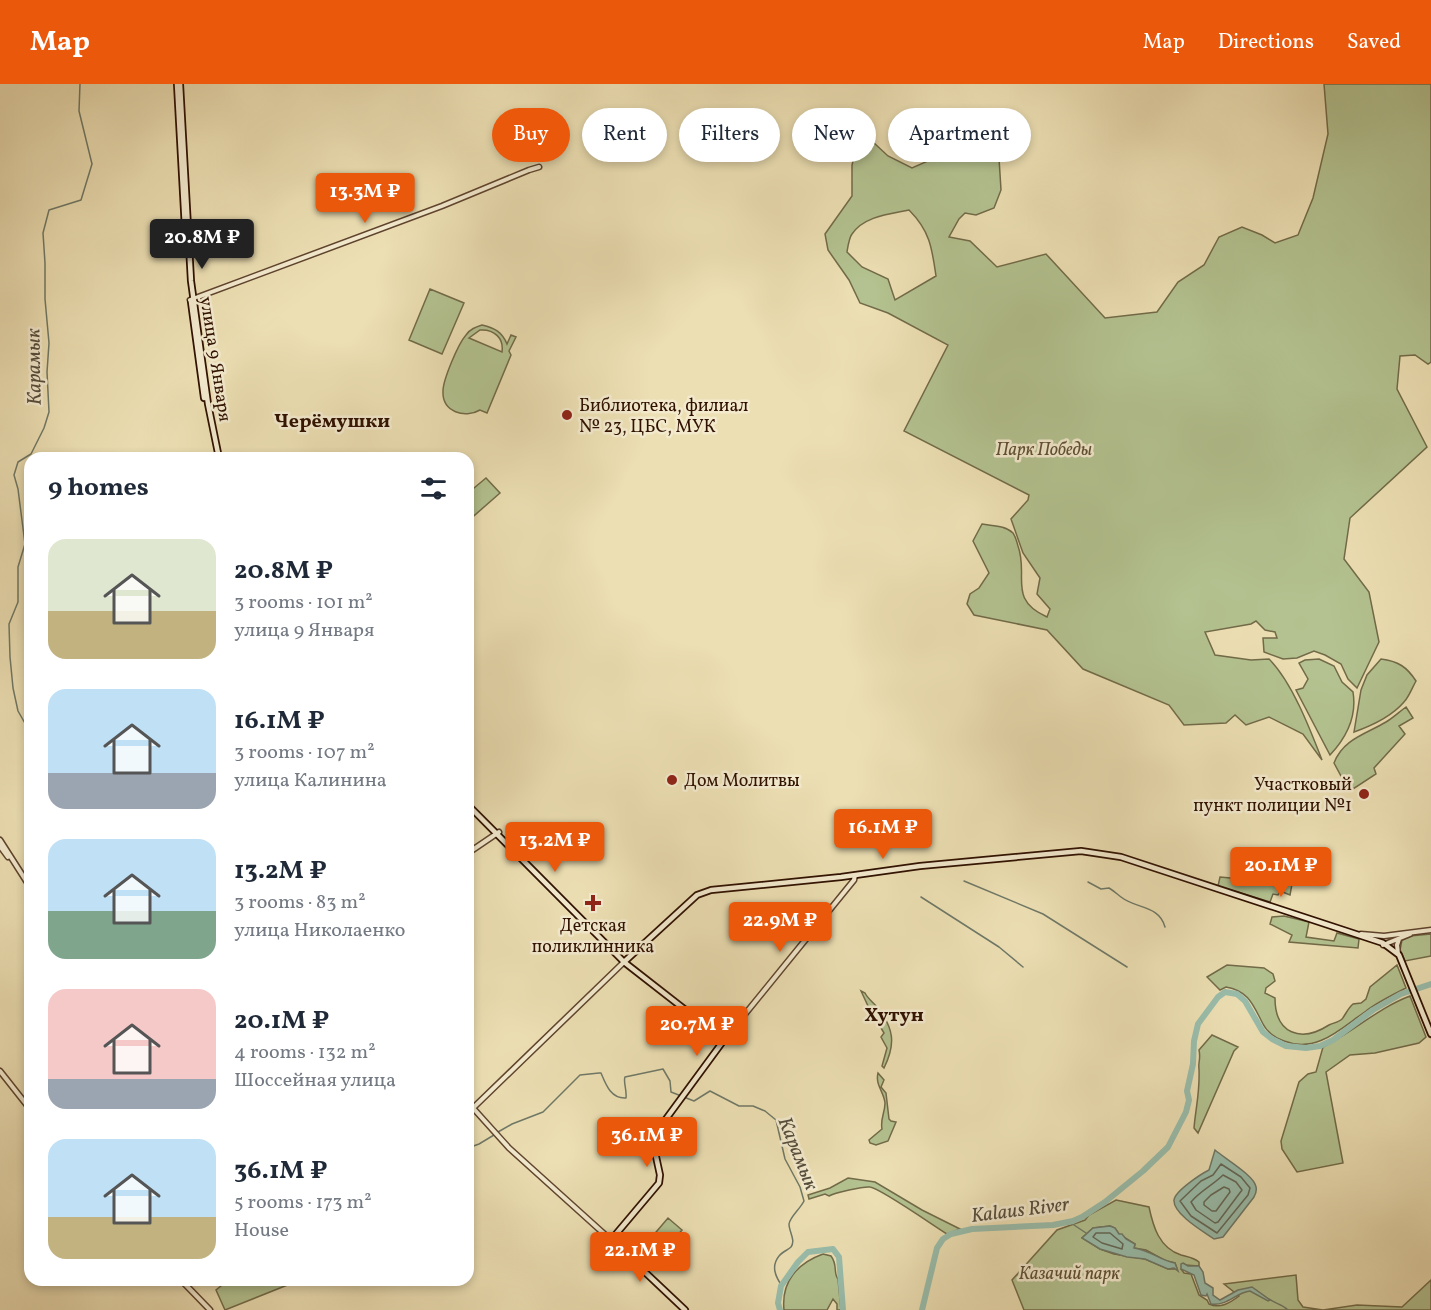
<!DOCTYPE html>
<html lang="en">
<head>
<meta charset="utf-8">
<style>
	body { margin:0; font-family:Vollkorn,serif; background:#f2f2f3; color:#1f2937; height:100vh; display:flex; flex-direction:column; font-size:22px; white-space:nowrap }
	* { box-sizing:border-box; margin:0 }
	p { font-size:20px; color:#747a83 }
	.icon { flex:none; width:33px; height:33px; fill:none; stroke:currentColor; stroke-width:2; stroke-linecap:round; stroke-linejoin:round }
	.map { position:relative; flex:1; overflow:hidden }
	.side { position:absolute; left:24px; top:368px; width:450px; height:834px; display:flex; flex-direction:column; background:#fff; border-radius:18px; box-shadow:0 3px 9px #0003 }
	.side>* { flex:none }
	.guide { position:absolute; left:492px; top:24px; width:570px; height:54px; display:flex; gap:12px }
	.price { position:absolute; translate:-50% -51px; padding:0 14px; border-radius:6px; background:#ea580c; color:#fff; font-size:20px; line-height:39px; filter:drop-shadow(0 2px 3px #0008) }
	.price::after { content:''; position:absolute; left:50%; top:36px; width:18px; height:14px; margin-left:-9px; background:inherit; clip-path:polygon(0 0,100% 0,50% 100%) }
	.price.active { background:#222; color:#fff }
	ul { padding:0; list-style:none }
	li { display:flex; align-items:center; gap:18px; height:150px; padding:0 24px }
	li span { display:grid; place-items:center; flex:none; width:168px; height:120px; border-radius:18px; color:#555 }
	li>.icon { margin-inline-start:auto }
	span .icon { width:72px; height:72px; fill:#fffc; stroke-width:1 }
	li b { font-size:26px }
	h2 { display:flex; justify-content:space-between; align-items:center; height:72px; padding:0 24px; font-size:26px }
	.pill { padding:0 21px; border-radius:27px; background:#fff; box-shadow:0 3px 9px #0003; font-size:21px; line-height:54px }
	.pill.active { background:#ea580c; color:#fff }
	header { display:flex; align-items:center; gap:36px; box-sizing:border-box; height:84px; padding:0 30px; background:#ea580c; color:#fff }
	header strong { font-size:28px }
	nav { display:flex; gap:33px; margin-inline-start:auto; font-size:21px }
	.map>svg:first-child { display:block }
</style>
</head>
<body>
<header>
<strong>Map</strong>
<nav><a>Map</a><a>Directions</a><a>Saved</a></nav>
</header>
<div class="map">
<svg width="1431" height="1226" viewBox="0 0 1431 1226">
	<rect width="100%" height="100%" fill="#ecdfb3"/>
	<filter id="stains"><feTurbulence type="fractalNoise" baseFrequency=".00333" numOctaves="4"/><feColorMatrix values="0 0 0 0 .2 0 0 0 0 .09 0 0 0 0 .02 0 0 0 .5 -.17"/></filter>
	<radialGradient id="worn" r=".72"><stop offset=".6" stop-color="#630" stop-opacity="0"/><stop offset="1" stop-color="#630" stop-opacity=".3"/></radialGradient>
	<!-- green -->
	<path fill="#b3c290" stroke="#726a48" stroke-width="1.5" fill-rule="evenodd" d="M1324,0H1431V278L1428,280L1415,271L1400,272L1397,305L1427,363L1350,434L1344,475L1369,508L1379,558L1357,604L1348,595L1341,580L1325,571L1314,567L1297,574L1283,575L1264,568L1263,554H1277L1275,548L1265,546L1256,537L1251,540L1205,548L1215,571L1251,576L1269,575C1292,598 1310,645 1322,676L1303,650L1269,633L1246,641L1235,631L1226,639L1184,641L1169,621L1083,585L1047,546L974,531L967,520L970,510L979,504L989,489L973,457L982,440C992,442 1005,441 1013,449C1015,452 1017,458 1018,462C1029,492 1007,515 1047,533L1050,525L1037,510L1040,494L1023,469L1011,435L1028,416L1029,411L904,347L948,261L888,229L860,219L849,196L828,166L825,150L852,112V81L857,61L873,58L888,72L912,84L935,74L959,42L974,36L992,42L999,74L1001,106L994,124L976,131L965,129L959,135L949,153L970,157L997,183L1046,170L1105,234L1157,228L1178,198L1204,181L1219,153L1242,143L1262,151L1275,159L1298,151L1313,114L1328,50ZM909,126C930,147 932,164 936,192L895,216L888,195L862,183L847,168C848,162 849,154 852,150C864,132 890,130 909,126Z
		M430,205L464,219L442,270L409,256Z
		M482,241C495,244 502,248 507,260L511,251L516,253L509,267L511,271L487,329L480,326C465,335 442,328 443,307C443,296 458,260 466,251C470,245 476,243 482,241ZM480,246C494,245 504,254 502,268L469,254Z
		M486,394L500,409L468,437V409Z
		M1319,575L1334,582L1342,598L1353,608C1357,632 1346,654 1330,671L1296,606L1303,604L1308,595L1299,579L1305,576Z
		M1381,575C1398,577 1407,583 1416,597C1412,604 1409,613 1404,618C1392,632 1371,642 1354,648L1361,606L1367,591Z
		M1406,623L1413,634L1399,642L1405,650L1374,684L1376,690L1353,705L1341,692L1334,679C1343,655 1366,650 1386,638C1393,634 1399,628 1406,623Z
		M1220,793L1292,800L1290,811L1280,807L1278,811L1273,810L1270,818L1218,802Z
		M1284,832L1309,838L1306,853L1334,857L1337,849L1359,855L1358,864L1289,858L1292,851L1270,840L1272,833Z
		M1431,850V872L1405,877L1400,866L1402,856L1410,852Z
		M1227,881L1264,884L1273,890L1275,897L1266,904L1265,909L1275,914C1275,950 1301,959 1329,941C1333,939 1339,938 1342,935C1346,930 1348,924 1353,920L1361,919L1366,915L1370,903L1397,881L1406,904C1392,911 1378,918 1366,927C1341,944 1317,970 1284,957C1276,954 1267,948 1263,940C1253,921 1249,907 1226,903L1220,906L1207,893Z
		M861,907L865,909C868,915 873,918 877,923C894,944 896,960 884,984L882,982L887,964L881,953L884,949L868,922Z
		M1410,912L1426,953L1419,959L1375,969L1350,971L1326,988L1343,1079L1297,1088L1282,1065L1281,1057L1299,998L1308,990L1316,988L1323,963C1353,948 1378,924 1410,912Z
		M1212,951L1238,963L1234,967L1198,1049L1194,1044C1196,1021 1200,1009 1199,985C1198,978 1201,975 1199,966Z
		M878,989L884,996L881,1003L886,1009L889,1035L891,1037L896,1038L888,1057L876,1061L870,1059L869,1056L882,1045C880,1035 885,1029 885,1019C884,1008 875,1001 878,989Z
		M848,1094L875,1098L922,1126L960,1145L947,1150C934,1142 880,1104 870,1103C864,1102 834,1109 829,1112L825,1110L809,1115L808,1111L830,1104Z
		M1116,1116L1149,1123C1153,1142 1159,1164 1181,1171C1188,1173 1193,1173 1199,1178V1182L1185,1181L1181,1185L1184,1189L1191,1190L1199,1211L1207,1216L1209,1220C1220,1225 1230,1219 1239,1212L1224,1200L1296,1191L1298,1216L1303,1223L1323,1226L1357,1221L1402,1223L1431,1196V1226H1024L1012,1196L1057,1146L1085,1136L1089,1131ZM1110,1142L1115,1144L1119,1150L1135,1160L1134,1164L1146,1166L1166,1177L1175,1179L1177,1185H1168L1145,1175L1114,1170L1100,1165L1082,1154L1093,1144Z
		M668,1134L682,1146L665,1166L651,1154Z
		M823,1170L831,1172C838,1181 833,1189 838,1195L841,1226H837V1220L833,1215L827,1226H784C781,1197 798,1179 823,1170Z
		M223,1196H300L225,1226L216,1206L222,1201L220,1198Z"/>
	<!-- water -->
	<path fill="#99bdab" stroke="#6f7867" stroke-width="1.5" d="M1215,1066C1224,1074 1255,1092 1256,1103C1257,1106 1255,1111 1254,1113L1223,1153L1214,1155C1204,1148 1173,1130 1174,1116C1175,1107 1201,1090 1209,1086Z
		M1110,1142L1115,1144L1119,1150H1122L1126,1155L1135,1160L1134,1164C1152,1167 1159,1176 1175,1179L1178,1187L1174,1184L1168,1185L1145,1175L1127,1173L1100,1165L1082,1154L1093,1144Z
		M1183,1179L1188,1182H1199L1203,1188L1205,1199L1213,1204V1211L1220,1216L1238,1206L1252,1203L1270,1216L1268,1217L1250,1207C1235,1209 1228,1222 1211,1220L1207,1210L1206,1212L1201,1211L1194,1191L1181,1185V1180Z"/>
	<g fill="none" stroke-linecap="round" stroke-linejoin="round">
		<!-- shore -->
		<path stroke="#646756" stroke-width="1.5" d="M1221,1080L1241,1093L1250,1104L1248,1111L1217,1149L1191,1132L1180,1117L1201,1097L1213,1091Z
			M1223,1091L1236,1098L1242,1106L1218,1138L1215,1139L1196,1126L1191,1118C1200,1107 1213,1101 1223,1091Z
			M1224,1103L1229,1105L1230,1108L1216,1127H1212L1204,1121V1118L1211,1111Z
			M1110,1149L1123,1160L1122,1165L1102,1159L1093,1153L1096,1149Z"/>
		<!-- stream -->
		<path stroke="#6f7867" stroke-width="1.5" d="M30,648L18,627L13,604L10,573L9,540L18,518V483L25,460L18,405L14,391L18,378L31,370L44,344L49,328L47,288L49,259L45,215V179L43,149L49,126L81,116L92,80L79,27L80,0
			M964,797L1043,830L1127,883
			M1088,798L1101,805L1109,804C1114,807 1117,810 1121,813C1136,825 1159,821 1165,843
			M921,813L999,863L1023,883
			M498,1048L512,1040L543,1028L580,991L599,989H601C606,1001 611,1015 626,1014C627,1005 623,998 625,993L663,985L670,997L671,1008L694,1017L710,1007L739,1022H753L765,1027L776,1036L785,1075L800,1103L804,1117C800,1125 790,1133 789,1140C789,1148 796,1156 791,1163C788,1166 782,1168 779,1172C771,1182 775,1192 782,1202
			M468,1064L479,1060L494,1051
			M1068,1137L1086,1149
			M1269,1215C1276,1220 1282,1220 1288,1226"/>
		<!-- river -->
		<path stroke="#99bdab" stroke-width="6" d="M780,1226L778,1219L781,1202L798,1178L808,1168L833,1165L839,1173L843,1226
			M922,1226L937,1164L943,1155L951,1150L972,1145L1053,1141L1073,1137L1082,1133L1105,1118L1143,1087L1168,1063L1186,1028L1189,1016L1187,1007L1193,980L1194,957L1198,940L1218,913L1225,908L1237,910L1245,917L1263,948L1272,955L1286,962L1306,964L1320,962L1333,956L1373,926L1401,910L1431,900"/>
		<defs>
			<path id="tertiary" d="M190,216L442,122L529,86L539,83
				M0,756L30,803
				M0,762L8,773
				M468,769L499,748
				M1361,850L1384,852L1431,846
				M1383,861L1410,850
				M1398,870L1397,861L1399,855
				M724,956L854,796L855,791
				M0,987L30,1025
				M611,1156L509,1064L473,1024L624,878
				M181,1196L210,1226"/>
			<path id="secondary" d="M177,0L186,162
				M180,0L191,197L208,320L219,374
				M191,218L204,314
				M468,721L624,878L724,956L652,1054L660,1091L659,1099L611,1156L685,1226
				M624,878L697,811L711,806L841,793L920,782L1081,767L1121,773L1383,859L1399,871L1431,950"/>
		</defs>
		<!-- tertiary casing -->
		<use href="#tertiary" stroke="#5f442e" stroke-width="7"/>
		<!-- secondary casing -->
		<use href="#secondary" stroke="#301101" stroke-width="8"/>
		<!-- tertiary -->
		<use href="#tertiary" stroke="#f3eace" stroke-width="4"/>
		<!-- secondary -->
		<use href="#secondary" stroke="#f3eace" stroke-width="4.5"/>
	</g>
	<!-- markers -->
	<g fill="#8f2418" stroke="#f3eace" stroke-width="2">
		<circle cx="567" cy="331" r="6"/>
		<circle cx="672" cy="696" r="6"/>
		<circle cx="1364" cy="710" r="6"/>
		<path d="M590 810h6v6h6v6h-6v6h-6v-6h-6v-6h6z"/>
	</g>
	<g text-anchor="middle" stroke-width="5" stroke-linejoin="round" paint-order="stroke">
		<!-- street labels -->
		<g font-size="18" fill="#301101" stroke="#f3eace">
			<text transform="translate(216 275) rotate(81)" y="6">улица 9 Января</text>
		</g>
		<!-- poi labels -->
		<g font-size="18" fill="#301101" stroke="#f3eace" text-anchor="start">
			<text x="579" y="327">Библиотека, филиал<tspan x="579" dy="21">№ 23, ЦБС, МУК</tspan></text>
			<text x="684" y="702">Дом Молитвы</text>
			<text x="1352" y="706" text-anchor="end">Участковый<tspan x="1352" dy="21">пункт полиции №1</tspan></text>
			<text x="593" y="847" text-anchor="middle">Детская<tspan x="593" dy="21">поликлинника</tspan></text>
		</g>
		<!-- park labels -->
		<g font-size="18" font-style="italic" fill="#5e4f33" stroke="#f3eace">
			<text x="1044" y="371">Парк Победы</text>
			<text x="1069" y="1195">Казачий парк</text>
		</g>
		<!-- water labels -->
		<g font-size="20" font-style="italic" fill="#554d3c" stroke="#f3eace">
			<text transform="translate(33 283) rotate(-91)" y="7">Карамык</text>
			<text transform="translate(799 1069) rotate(68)" y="7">Карамык</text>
			<text transform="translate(1020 1125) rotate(-7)" y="7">Kalaus River</text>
		</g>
		<!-- neighbourhood labels -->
		<g font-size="20" font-weight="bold" fill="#301101" stroke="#f3eace">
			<text x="332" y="343">Черёмушки</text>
			<text x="894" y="937">Хутун</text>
		</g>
	</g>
	<rect width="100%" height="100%" filter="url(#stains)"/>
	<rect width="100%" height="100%" fill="url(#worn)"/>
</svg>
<b class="price" style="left:365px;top:140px">13.3M ₽</b>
<b class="price active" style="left:202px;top:186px">20.8M ₽</b>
<b class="price" style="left:883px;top:776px">16.1M ₽</b>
<b class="price" style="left:555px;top:789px">13.2M ₽</b>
<b class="price" style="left:1281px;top:814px">20.1M ₽</b>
<b class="price" style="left:780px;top:869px">22.9M ₽</b>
<b class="price" style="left:697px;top:973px">20.7M ₽</b>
<b class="price" style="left:647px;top:1084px">36.1M ₽</b>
<b class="price" style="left:640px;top:1199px">22.1M ₽</b>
<div class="guide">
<a class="pill active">Buy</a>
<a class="pill">Rent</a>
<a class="pill">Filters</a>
<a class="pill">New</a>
<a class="pill">Apartment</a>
</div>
<section class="side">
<h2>9 homes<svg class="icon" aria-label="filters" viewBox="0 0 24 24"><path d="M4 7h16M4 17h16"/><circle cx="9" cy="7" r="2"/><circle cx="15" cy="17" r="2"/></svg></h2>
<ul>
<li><span style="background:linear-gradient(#dfe7d0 60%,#c2b280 0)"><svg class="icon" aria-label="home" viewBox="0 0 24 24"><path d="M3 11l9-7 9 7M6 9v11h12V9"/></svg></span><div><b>20.8M ₽</b><p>3 rooms · 101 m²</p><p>улица 9 Января</p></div></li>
<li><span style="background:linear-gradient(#bfe0f5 70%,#9aa5b1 0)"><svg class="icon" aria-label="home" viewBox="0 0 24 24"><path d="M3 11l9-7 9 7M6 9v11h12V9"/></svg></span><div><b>16.1M ₽</b><p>3 rooms · 107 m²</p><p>улица Калинина</p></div></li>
<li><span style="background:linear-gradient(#bfe0f5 60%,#7fa58c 0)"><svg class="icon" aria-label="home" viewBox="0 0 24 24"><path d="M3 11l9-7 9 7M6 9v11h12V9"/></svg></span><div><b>13.2M ₽</b><p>3 rooms · 83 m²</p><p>улица Николаенко</p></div></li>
<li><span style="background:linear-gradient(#f6c9c9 75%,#9aa5b1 0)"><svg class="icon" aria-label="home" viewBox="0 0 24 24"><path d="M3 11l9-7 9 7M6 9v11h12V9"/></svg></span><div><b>20.1M ₽</b><p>4 rooms · 132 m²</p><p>Шоссейная улица</p></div></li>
<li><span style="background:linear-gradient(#bfe0f5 65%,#c2b280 0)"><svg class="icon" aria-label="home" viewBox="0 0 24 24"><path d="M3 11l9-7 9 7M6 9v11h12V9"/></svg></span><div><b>36.1M ₽</b><p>5 rooms · 173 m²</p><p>House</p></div></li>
</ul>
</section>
</div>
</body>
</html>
